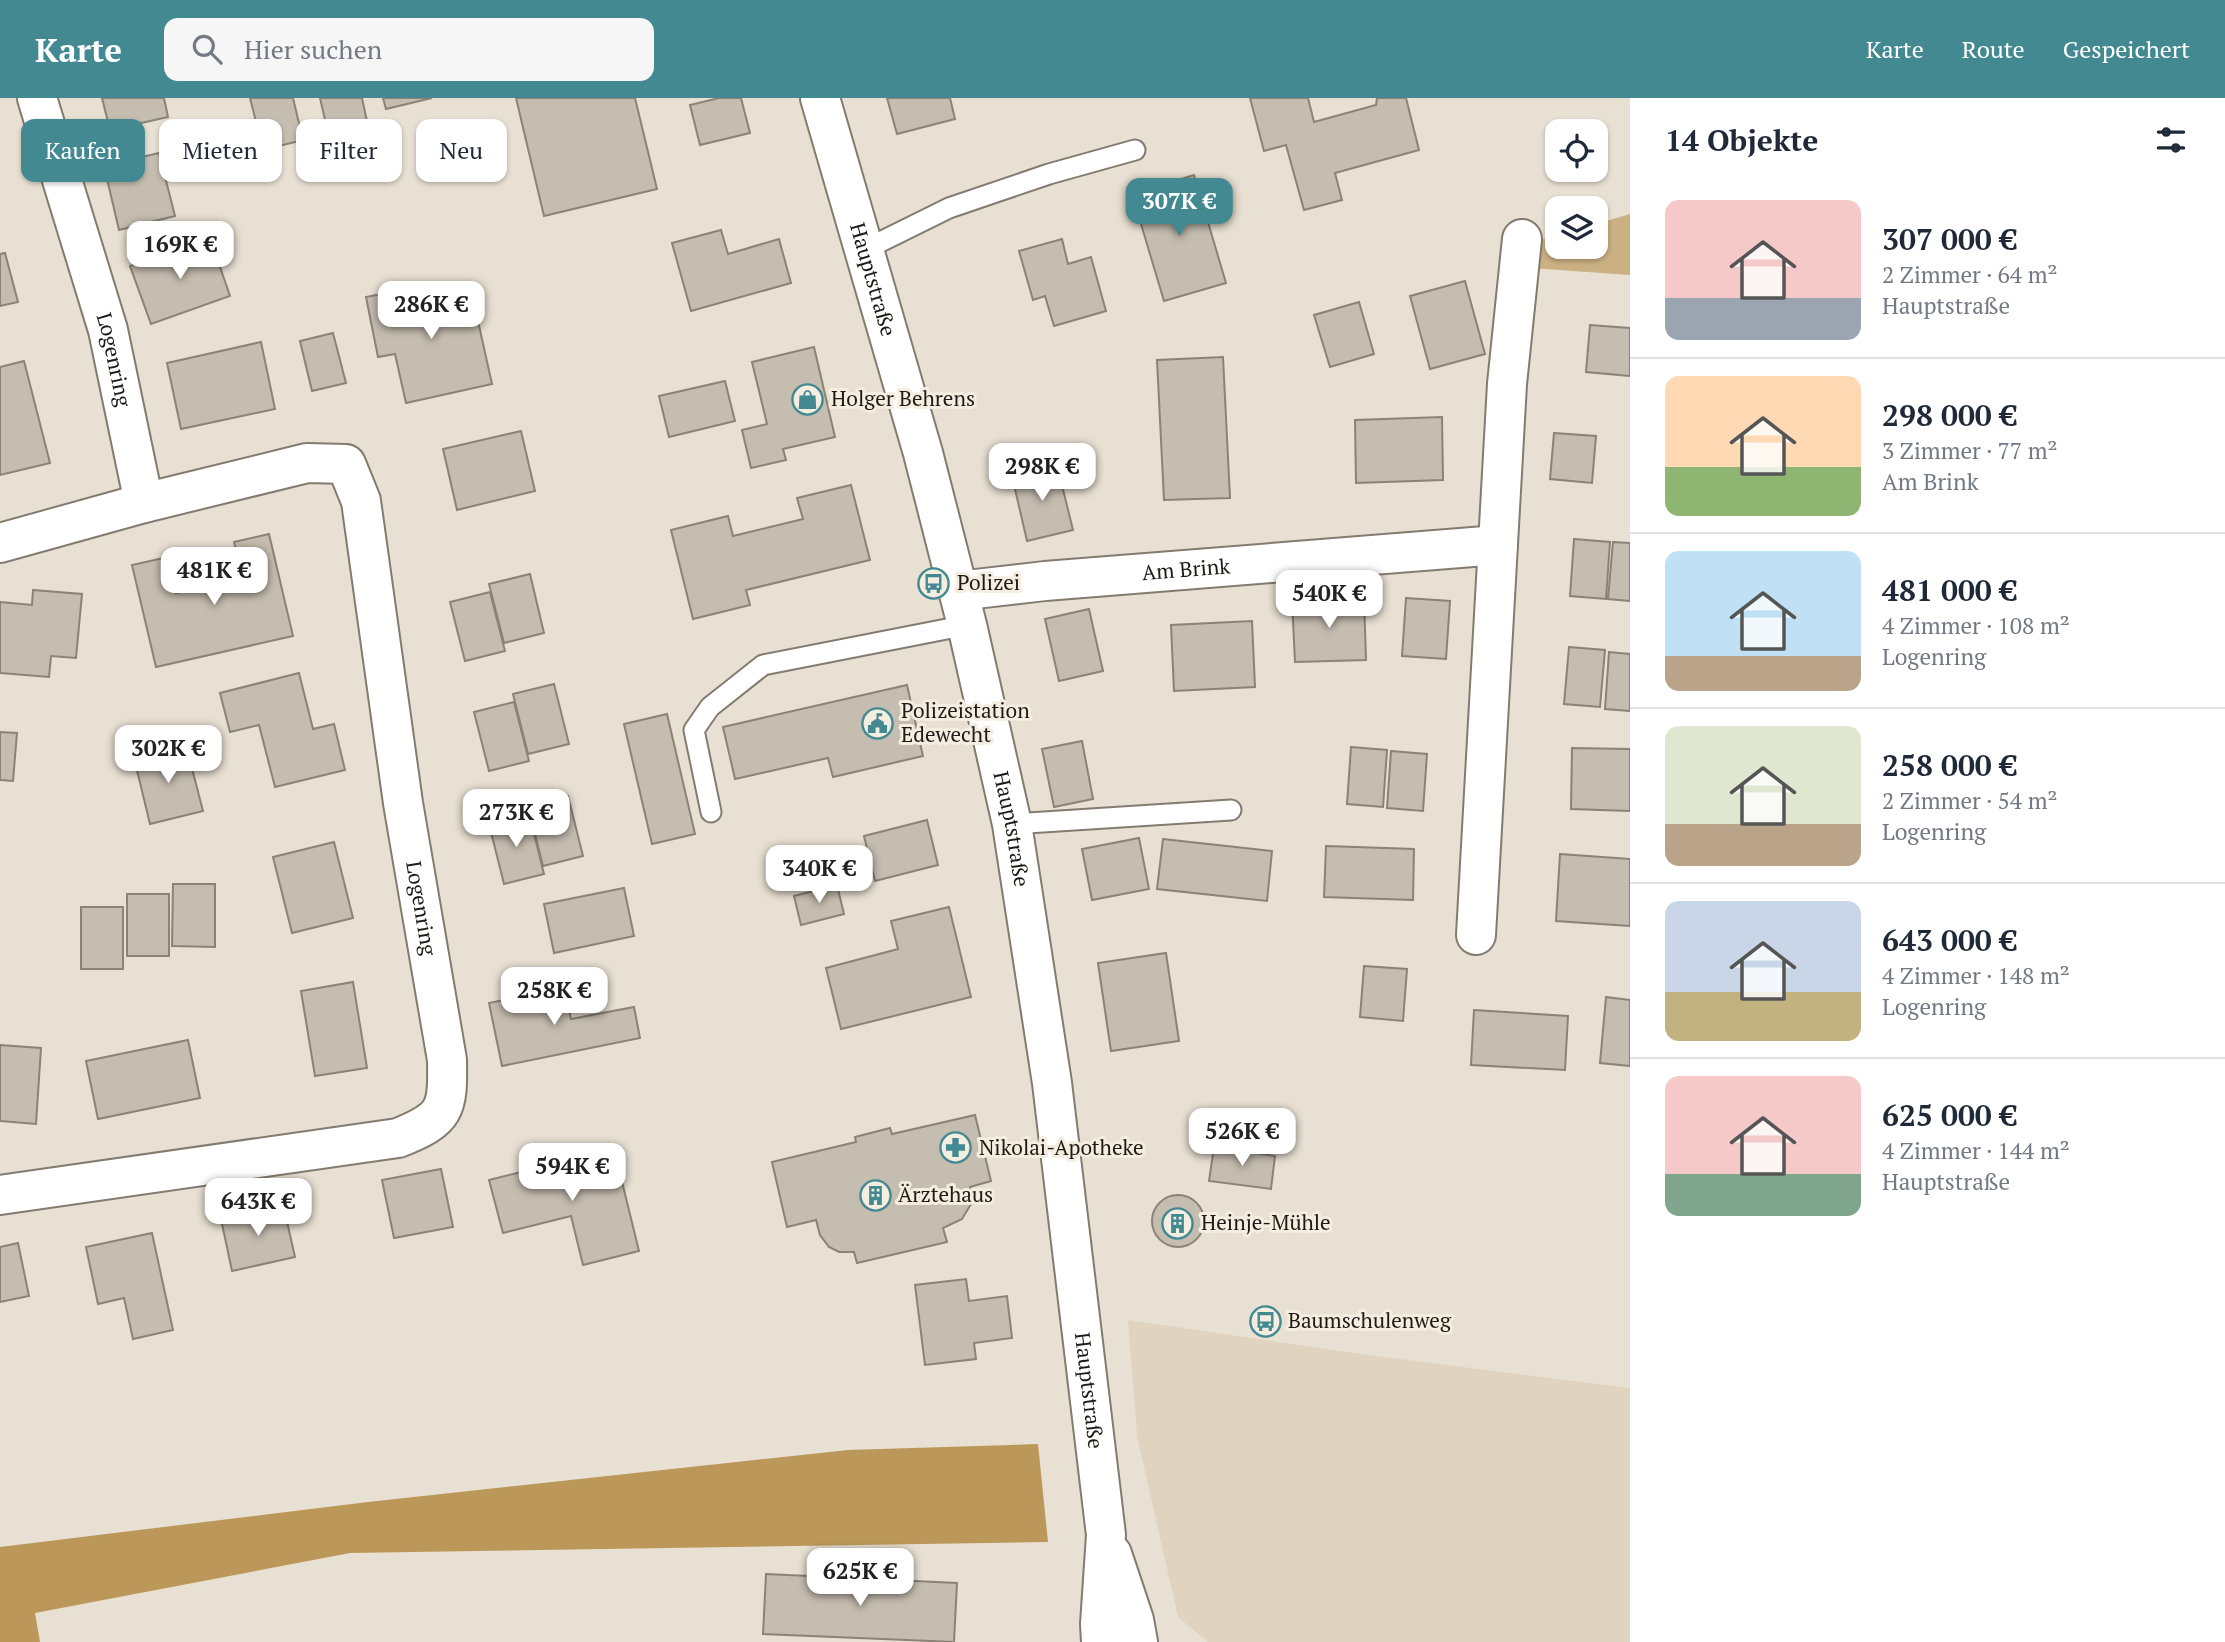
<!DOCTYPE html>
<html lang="de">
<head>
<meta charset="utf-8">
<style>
	body { margin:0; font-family:"PT Serif",serif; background:#f6f6f7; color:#1f2937; height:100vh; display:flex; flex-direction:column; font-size:26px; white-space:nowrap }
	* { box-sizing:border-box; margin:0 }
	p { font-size:23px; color:#747a83 }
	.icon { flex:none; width:38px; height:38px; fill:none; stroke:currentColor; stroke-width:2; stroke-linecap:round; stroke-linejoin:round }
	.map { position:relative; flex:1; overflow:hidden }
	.panel { display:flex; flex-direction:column; background:#fff; width:595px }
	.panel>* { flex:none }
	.hud { position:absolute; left:21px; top:21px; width:665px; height:63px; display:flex; gap:14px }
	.tools { position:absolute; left:1545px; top:21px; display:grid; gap:14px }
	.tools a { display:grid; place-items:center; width:63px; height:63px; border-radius:14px; background:#fff; box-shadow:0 2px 5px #0004; font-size:35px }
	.price { position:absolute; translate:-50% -60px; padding:0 16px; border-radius:14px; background:#fff; color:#222; font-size:23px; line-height:46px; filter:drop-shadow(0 2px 4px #0008) }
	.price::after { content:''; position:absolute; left:50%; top:42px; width:21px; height:16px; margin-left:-10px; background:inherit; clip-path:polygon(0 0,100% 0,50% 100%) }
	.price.selected { background:#438992; color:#fff }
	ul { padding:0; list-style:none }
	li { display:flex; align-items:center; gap:21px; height:175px; padding:0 35px }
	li+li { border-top:2px solid #e0e1e3 }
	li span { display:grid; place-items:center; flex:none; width:196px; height:140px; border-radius:14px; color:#555 }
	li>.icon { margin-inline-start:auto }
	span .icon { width:84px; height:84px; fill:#fffc; stroke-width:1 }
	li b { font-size:30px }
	h2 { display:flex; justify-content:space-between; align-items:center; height:84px; padding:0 35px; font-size:30px }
	.pill { padding:0 24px; border-radius:14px; background:#fff; box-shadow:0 2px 5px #0004; font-size:24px; line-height:63px }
	.pill.selected { background:#438992; color:#fff }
	header { display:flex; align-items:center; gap:42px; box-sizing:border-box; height:98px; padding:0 35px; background:#438992; color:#fff }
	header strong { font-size:33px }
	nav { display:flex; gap:38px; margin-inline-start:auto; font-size:24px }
	.search { width:490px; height:63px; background:#f6f6f7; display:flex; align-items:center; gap:18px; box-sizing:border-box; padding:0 24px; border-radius:14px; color:#747a83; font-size:26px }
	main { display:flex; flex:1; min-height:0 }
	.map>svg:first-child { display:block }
</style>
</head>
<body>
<header>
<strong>Karte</strong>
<div class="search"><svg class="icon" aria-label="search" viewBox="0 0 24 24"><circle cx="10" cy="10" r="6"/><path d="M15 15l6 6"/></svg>Hier suchen</div>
<nav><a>Karte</a><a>Route</a><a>Gespeichert</a></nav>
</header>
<main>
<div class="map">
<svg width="1630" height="1544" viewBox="0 0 1630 1544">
	<rect width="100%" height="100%" fill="#e8e0d2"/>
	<!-- built -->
	<path fill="#e0d4c0" d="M1128,1222L1368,1257L1630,1290V1544H1208L1178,1519L1137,1338Z"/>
	<!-- green -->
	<path fill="#cab082" d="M1630,116V177L1531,170L1532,145L1557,137L1558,149H1596V126Z"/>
	<!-- forest -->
	<path fill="#bb9859" d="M1038,1346L1048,1444L350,1455L35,1515L40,1544H0V1449L368,1404L848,1352Z"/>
	<!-- building -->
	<path fill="#c5bdaf" stroke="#8a8376" stroke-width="2" d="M102,0H164L168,19L110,32Z
		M250,0H293L303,42L263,52Z
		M320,0H362L374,56L335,65Z
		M383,0H432L386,11Z
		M516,0H635L657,91L544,118Z
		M719,0H741L750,35L700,47L690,7Z
		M887,0H950L955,21L897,36Z
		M1250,0H1308L1314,24L1376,7L1377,0H1406L1419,52L1335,75L1342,102L1304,112L1286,47L1264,53Z
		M159,55L175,118L119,132L104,68Z
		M1194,77L1226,185L1164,203L1132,96Z
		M721,132L728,156L779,141L791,185L691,213L672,145Z
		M210,140L230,198L151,226L130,168Z
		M1062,141L1068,166L1091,159L1106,213L1054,228L1045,198L1033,202L1019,153Z
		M5,155L18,204L0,208V156Z
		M1465,183L1485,256L1430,271L1410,198Z
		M470,187L492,286L406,305L395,256L378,259L366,199L413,190L415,199Z
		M1359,204L1374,256L1330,269L1314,217Z
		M1590,227L1630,230V278L1586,274Z
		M333,235L346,285L312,293L300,243Z
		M261,244L275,311L181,331L167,265Z
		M814,249L835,339L783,351L786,362L751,370L742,332L767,326L752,264Z
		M1223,259L1230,400L1164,402L1157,262Z
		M24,263L50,365L0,377V269Z
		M725,283L735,323L669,339L659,298Z
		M1442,319L1443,382L1356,385L1355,322Z
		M521,333L535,393L457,412L443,351Z
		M1554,335L1596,338L1592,385L1550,381Z
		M1057,367L1073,432L1027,443L1012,378Z
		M851,387L870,462L746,492L750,507L693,521L671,432L728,418L733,438L803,421L797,400Z
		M269,436L293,538L156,569L132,467L168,459L176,495L243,480L234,444Z
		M1574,441L1610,444L1606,501L1570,498Z
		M1613,444L1630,445V503L1608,501Z
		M530,476L544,535L504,545L489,486Z
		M33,492L82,496L76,560L51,558L49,579L0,575V504L32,507Z
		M490,494L505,553L465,563L450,504Z
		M1364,500L1366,562L1295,564L1292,503Z
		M1406,500L1450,503L1446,561L1402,558Z
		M1089,511L1103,573L1059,583L1045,521Z
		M1252,523L1255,589L1174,593L1171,527Z
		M1569,549L1605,552L1600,609L1564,606Z
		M1609,554L1630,556V613L1605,611Z
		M299,575L313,631L334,626L345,672L275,689L259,627L230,634L220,595Z
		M554,586L569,646L528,656L513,596Z
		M907,587L923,658L833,679L828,660L735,681L723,629Z
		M514,604L529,663L489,673L474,614Z
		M667,616L695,736L652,746L624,626Z
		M0,634L17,635L13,683L0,682Z
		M1082,643L1093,701L1054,709L1042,651Z
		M186,647L203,713L150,726L134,660Z
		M1351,649L1387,652L1383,709L1347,706Z
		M1572,650L1630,651V713L1571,711Z
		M1391,653L1427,656L1423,713L1387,710Z
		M568,698L583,758L543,768L528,708Z
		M529,716L544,776L504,786L489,726Z
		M927,722L938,767L875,783L864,738Z
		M1139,740L1149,791L1092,802L1082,751Z
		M1163,741L1272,753L1267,803L1157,791Z
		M334,744L353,820L292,835L273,759Z
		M1326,748L1414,751L1413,802L1324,799Z
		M1560,756L1630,761V828L1556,823Z
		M173,786H215V849L172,848Z
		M837,787L844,816L801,827L794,798Z
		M624,790L634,838L554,855L544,806Z
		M127,796H169V858H127Z
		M81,809H123V871H81Z
		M949,809L971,899L841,931L826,870L898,851L891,823Z
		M1166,855L1179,943L1111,953L1098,865Z
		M1364,868L1407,871L1403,923L1360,919Z
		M353,884L367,970L315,978L301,893Z
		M564,890L571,921L634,909L640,940L502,968L489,905Z
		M1606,899L1630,902V968L1600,965Z
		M1474,912L1568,918L1565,972L1471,967Z
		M188,942L200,1000L98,1021L86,963Z
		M0,947L41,950L36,1026L0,1023Z
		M975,1017L991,1083L970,1089L971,1106L962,1121L943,1130L947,1144L857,1165L854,1154H839L829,1149L820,1137L816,1122L787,1129L772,1064L856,1044L855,1039L890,1030L892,1036Z
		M1214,1049L1275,1058L1271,1091L1209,1083Z
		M614,1051L639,1153L583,1167L571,1118L503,1135L489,1082Z
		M441,1071L453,1129L394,1140L382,1082Z
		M1152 1123a26 26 0 1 1 52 0a26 26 0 1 1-52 0Z
		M283,1106L295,1159L232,1173L221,1121Z
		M152,1135L173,1232L133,1241L124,1200L98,1206L86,1149Z
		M18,1145L29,1198L0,1204V1149Z
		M966,1181L969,1203L1007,1198L1012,1240L974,1245L976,1261L925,1267L915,1187Z
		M766,1476L957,1485L954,1544L763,1536Z"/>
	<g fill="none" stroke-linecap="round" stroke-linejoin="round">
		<defs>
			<path id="service" d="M864,152L949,110L1049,76L1135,52
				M711,714L694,632L710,609L763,567L967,527
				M1012,726L1231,712"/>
			<g id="minor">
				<path id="s1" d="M37,0L108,232L144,405"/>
				<path id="s2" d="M0,445L144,405L307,365L346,366L361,403L403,705L447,962C448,1012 446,1021 398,1040L0,1097"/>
				<path id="s3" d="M958,493L1045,483L1498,447"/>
				<path d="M1476,837L1507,286L1522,141"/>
			</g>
			<g id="secondary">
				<path id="s4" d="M820,0L923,355L967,527L1012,726L1052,985L1106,1437L1100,1526L1101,1544"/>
				<path d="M1112,1456L1134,1522L1138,1544"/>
			</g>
		</defs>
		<!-- service casing -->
		<use href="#service" stroke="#837b6f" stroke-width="23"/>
		<!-- minor casing -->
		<use href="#minor" stroke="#837b6f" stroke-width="42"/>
		<!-- secondary casing -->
		<use href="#secondary" stroke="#837b6f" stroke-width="42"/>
		<!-- service -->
		<use href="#service" stroke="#fff" stroke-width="19"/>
		<!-- minor -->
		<use href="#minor" stroke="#fff" stroke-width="38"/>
		<!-- secondary -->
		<use href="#secondary" stroke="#fff" stroke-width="38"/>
	</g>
	<!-- icons -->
	<defs>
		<symbol id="shop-ring" viewBox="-11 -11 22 22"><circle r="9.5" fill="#f5eddf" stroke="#438992" stroke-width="1.5"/><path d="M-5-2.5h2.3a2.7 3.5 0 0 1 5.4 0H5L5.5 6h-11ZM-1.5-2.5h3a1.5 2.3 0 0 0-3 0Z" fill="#438992"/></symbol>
		<symbol id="bus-ring" viewBox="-11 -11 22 22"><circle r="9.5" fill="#f5eddf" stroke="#438992" stroke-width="1.5"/><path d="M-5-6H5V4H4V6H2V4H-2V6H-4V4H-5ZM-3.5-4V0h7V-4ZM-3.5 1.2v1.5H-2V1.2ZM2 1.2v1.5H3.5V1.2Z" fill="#438992"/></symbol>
		<symbol id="civic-ring" viewBox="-11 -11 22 22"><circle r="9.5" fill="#f5eddf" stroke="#438992" stroke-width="1.5"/><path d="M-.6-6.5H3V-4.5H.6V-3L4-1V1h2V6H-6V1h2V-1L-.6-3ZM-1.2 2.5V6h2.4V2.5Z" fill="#438992"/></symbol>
		<symbol id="pharmacy-ring" viewBox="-11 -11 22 22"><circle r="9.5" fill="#f5eddf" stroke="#438992" stroke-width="1.5"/><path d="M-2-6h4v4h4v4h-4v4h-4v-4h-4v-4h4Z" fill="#438992"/></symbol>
		<symbol id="building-ring" viewBox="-11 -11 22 22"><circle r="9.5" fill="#f5eddf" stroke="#438992" stroke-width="1.5"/><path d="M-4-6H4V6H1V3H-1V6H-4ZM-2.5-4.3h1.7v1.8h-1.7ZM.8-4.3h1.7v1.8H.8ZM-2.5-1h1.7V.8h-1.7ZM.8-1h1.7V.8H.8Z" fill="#438992"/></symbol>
	</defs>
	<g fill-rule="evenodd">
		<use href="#shop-ring" x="790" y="284" width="35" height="35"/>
		<use href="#bus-ring" x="916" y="468" width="35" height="35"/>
		<use href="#civic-ring" x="860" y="608" width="35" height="35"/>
		<use href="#pharmacy-ring" x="938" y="1032" width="35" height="35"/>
		<use href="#building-ring" x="858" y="1080" width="35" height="35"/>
		<use href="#building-ring" x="1160" y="1108" width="35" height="35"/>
		<use href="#bus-ring" x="1248" y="1206" width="35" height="35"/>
	</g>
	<g text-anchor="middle" stroke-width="6" stroke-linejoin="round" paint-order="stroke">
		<!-- street labels -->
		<g font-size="21" fill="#1e1b16" stroke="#f5eddf">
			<text dy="7" stroke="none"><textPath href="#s4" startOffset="189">Hauptstraße</textPath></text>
			<text dy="7" stroke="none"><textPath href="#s1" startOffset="273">Logenring</textPath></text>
			<text dy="7" stroke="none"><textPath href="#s3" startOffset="229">Am Brink</textPath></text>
			<text dy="7" stroke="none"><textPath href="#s4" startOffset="756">Hauptstraße</textPath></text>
			<text dy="7" stroke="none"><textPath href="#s2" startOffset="808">Logenring</textPath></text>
			<text dy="7" stroke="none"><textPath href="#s4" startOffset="1323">Hauptstraße</textPath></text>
		</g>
		<!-- poi labels -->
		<g font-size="21" fill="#1e1b16" stroke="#f5eddf" text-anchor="start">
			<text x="831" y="308">Holger Behrens</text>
			<text x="957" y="492">Polizei</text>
			<text x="901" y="620">Polizeistation<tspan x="901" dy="24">Edewecht</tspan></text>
			<text x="979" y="1057">Nikolai-Apotheke</text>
			<text x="898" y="1104">Ärztehaus</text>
			<text x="1201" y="1132">Heinje-Mühle</text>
			<text x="1288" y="1230">Baumschulenweg</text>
		</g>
	</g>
</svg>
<div class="tools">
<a><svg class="icon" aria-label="locate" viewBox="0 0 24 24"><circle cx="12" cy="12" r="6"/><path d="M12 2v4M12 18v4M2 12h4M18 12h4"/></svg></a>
<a><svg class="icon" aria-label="layers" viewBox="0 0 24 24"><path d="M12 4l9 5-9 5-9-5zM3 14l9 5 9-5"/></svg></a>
</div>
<b class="price selected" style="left:1179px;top:140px">307K €</b>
<b class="price" style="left:180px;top:183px">169K €</b>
<b class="price" style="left:431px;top:243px">286K €</b>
<b class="price" style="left:1042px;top:405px">298K €</b>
<b class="price" style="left:214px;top:509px">481K €</b>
<b class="price" style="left:1329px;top:532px">540K €</b>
<b class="price" style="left:168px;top:687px">302K €</b>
<b class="price" style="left:516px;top:751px">273K €</b>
<b class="price" style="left:819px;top:807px">340K €</b>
<b class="price" style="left:554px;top:929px">258K €</b>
<b class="price" style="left:1242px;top:1070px">526K €</b>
<b class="price" style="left:572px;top:1105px">594K €</b>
<b class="price" style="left:258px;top:1140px">643K €</b>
<b class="price" style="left:860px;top:1510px">625K €</b>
<div class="hud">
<a class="pill selected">Kaufen</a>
<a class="pill">Mieten</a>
<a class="pill">Filter</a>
<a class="pill">Neu</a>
</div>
</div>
<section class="panel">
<h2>14 Objekte<svg class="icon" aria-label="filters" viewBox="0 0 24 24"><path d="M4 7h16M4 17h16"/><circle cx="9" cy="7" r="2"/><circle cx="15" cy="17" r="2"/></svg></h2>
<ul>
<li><span style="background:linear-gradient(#f6c9c9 70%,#9aa5b1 0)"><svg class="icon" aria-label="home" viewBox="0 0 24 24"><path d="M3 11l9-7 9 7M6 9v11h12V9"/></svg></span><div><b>307 000 €</b><p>2 Zimmer · 64 m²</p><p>Hauptstraße</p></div></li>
<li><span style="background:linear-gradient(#ffd9b3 65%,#8fb573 0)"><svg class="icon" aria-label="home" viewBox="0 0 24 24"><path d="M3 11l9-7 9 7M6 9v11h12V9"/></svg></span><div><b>298 000 €</b><p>3 Zimmer · 77 m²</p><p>Am Brink</p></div></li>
<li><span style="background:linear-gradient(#bfe0f5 75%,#b9a48a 0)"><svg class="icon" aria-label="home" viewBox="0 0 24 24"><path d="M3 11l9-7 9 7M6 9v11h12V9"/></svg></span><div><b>481 000 €</b><p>4 Zimmer · 108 m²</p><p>Logenring</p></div></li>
<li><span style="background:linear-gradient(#dfe7d0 70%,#b9a48a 0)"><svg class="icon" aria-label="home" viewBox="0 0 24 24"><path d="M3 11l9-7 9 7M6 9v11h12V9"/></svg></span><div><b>258 000 €</b><p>2 Zimmer · 54 m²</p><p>Logenring</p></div></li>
<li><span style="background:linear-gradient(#c9d6e8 65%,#c2b280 0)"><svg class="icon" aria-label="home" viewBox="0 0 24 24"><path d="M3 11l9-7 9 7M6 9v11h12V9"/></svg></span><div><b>643 000 €</b><p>4 Zimmer · 148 m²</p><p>Logenring</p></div></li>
<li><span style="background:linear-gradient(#f6c9c9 70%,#7fa58c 0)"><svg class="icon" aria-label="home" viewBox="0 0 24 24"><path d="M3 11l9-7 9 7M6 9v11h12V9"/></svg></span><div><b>625 000 €</b><p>4 Zimmer · 144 m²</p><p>Hauptstraße</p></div></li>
</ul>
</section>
</main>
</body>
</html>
